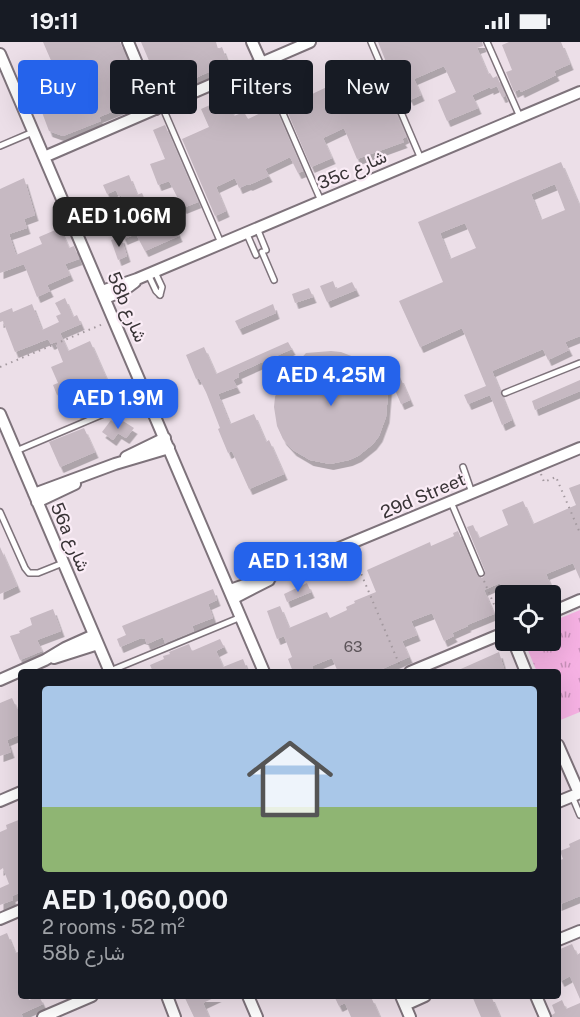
<!DOCTYPE html>
<html lang="en">
<head>
<meta charset="utf-8">
<style>
	body { margin:0; font-family:"Public Sans",Vazirmatn,sans-serif; background:#20242c; color:#f1f3f6; height:100vh; display:flex; flex-direction:column; font-size:22px; white-space:nowrap }
	* { box-sizing:border-box; margin:0 }
	p { font-size:20px; color:#9ea1a6 }
	.icon { flex:none; width:33px; height:33px; fill:none; stroke:currentColor; stroke-width:2; stroke-linecap:round; stroke-linejoin:round }
	.map { position:relative; flex:1; overflow:hidden }
	.sheet { position:absolute; left:18px; top:627px; width:543px; height:330px; display:flex; flex-direction:column; background:#171b24; border-radius:6px; box-shadow:0 6px 24px #0002 }
	.sheet>* { flex:none }
	.banner { position:absolute; left:18px; top:18px; width:544px; height:54px; display:flex; gap:12px }
	.buttons { position:absolute; left:495px; top:543px; display:grid; gap:12px }
	.buttons a { display:grid; place-items:center; width:66px; height:66px; border-radius:6px; background:#171b24; box-shadow:0 6px 24px #0002; font-size:30px }
	.price { position:absolute; translate:-50% -51px; padding:0 14px; border-radius:12px; background:#2563eb; color:#fff; font-size:20px; line-height:39px; filter:drop-shadow(0 2px 3px #0008) }
	.price::after { content:''; position:absolute; left:50%; top:36px; width:18px; height:14px; margin-left:-9px; background:inherit; clip-path:polygon(0 0,100% 0,50% 100%) }
	.price.selected { background:#222; color:#fff }
	ul { padding:0; list-style:none }
	li { display:grid; align-content:center; gap:12px; height:318px; padding:0 24px }
	li+li { border-top:2px solid #363941 }
	li span { display:grid; place-items:center; height:186px; border-radius:6px; color:#555 }
	li>.icon { margin-inline-start:auto }
	span .icon { width:108px; height:108px; fill:#fffc; stroke-width:1 }
	li b { font-size:26px }
	.chip { padding:0 21px; border-radius:6px; background:#171b24; box-shadow:0 6px 24px #0002; font-size:21px; line-height:54px }
	.chip.selected { background:#2563eb; color:#fff }
	.status { display:flex; justify-content:space-between; align-items:center; height:42px; padding:0 30px; background:#171b24; direction:ltr }
	.status svg { height:16px; fill:currentColor }
	.map>svg:first-child { display:block }
</style>
</head>
<body>
<div class="status"><b>19:11</b><svg viewBox="0 0 49 12"><path d="M0 12V9h3v3zM5 12V6h3v6zM10 12V3h3v9zM15 12V0h3v12zM26 1h20v11H26zM47 4h2v5h-2z"/></svg></div>
<div class="map">
<svg width="580" height="975" viewBox="0 0 580 975">
	<defs>
		<pattern id="park-tufts" width="24" height="20" patternUnits="userSpaceOnUse" patternTransform="scale(1.5)"><rect width="24" height="20" fill="#f6b1e3"/><path d="M3 7l-1-3M5 7V3M7 7l1-3M15 17l-1-3M17 17v-4M19 17l1-3" fill="none" stroke="#c891b9"/></pattern>
		<filter id="shadow"><feDropShadow dx="3.5" dy="6" stdDeviation="0" flood-color="#0004"/></filter>
	</defs>
	<rect width="100%" height="100%" fill="#ecdfe8"/>
	<!-- park -->
	<path fill="url(#park-tufts)" d="M580,568V670L558,679V630H537L524,599L550,598L551,580Z"/>
	<!-- building -->
	<path fill="#c6b9c2" fill-rule="evenodd" filter="url(#shadow)" d="M43,0H120L145,63L134,61L99,75L101,79L63,94L49,89L31,41L56,30Z
		M141,0H216L218,7L222,5L228,21L172,47L168,38L159,42Z
		M378,0H482L483,4L477,6L488,32L490,31L493,36L497,34L505,54L502,55L497,44L490,47V45L472,53L478,66L447,79L438,58L456,50L444,24L414,37L421,53L410,58L408,54L401,57Z
		M509,0H561L570,22L554,29L556,33L521,50L520,47L514,50L506,30L512,28L502,3Z
		M369,24L380,50L386,47L406,95L402,97L404,100L357,117L344,86L323,96L332,116L311,125L273,36L281,32L293,61L346,36L345,34Z
		M264,40L303,129L298,131L290,115L265,127L269,134L249,143L248,142L239,146L235,136L216,145L226,169L215,174L182,97L209,85L201,67L226,56L234,74L244,70L248,77L269,67L266,63L268,62L259,42Z
		M165,83L198,160L183,166L169,139L158,143L150,122L165,117L153,88Z
		M561,120L580,165V294L565,300L569,308L548,318L543,307L492,329L512,378L502,383L490,353L468,362L464,353L486,344L462,286L420,305L399,259L443,240L418,180ZM555,142L565,168L541,178L531,152ZM465,181L476,206L450,217L440,191Z
		M129,133L137,153L142,151L149,167L155,164L157,168L166,164L179,194L145,209L136,192L124,197L118,184L133,178L121,153L119,155L116,148L107,152L103,143Z
		M24,136L35,173L24,177L27,186L9,192L16,213L42,202L39,195L60,186L69,206L74,204L79,217L65,222L70,233L47,243L50,249L37,255L24,222L0,231V147Z
		M121,195L127,214L118,218L111,198Z
		M333,239L336,247L352,240L356,248L327,260L320,244Z
		M309,246L313,255L295,261L292,252Z
		M65,256L73,275L77,273L81,282L60,291L68,309L90,299L115,356L79,372L68,364L62,351L57,353L53,343L58,341L51,325L63,320L55,300L51,302L48,297L15,310L3,279L0,280V271L12,266L13,270L32,262L42,288L59,280L56,274L61,272L55,261Z
		M273,262L276,271L239,287L235,279Z
		M288,300L292,307L238,331L239,335L233,338L237,345L218,352L230,382L254,372L266,400L269,398L284,432L249,447L232,409L228,411L218,387L220,386L206,350L199,336L196,337L186,313L204,305L216,332Z
		M331,309L341,310L359,317L374,329L383,343L389,340L386,375L379,394L373,402L358,414L349,418L330,422L310,418L293,408L283,397L277,384L274,365L275,355L282,337L306,311Z
		M400,335L410,358L401,362L391,339Z
		M580,338V349L535,368L532,359Z
		M111,378L119,384L123,379L134,386L126,396L118,391L113,398L102,390Z
		M84,386L95,410L60,425L49,400Z
		M580,442V537L573,521L546,532L555,554H505L500,541L484,548L494,572L467,583L468,584L452,591L454,594L444,599L432,571L411,579L417,593L402,599L409,615L382,627L375,630H338L332,616L312,624L313,627L305,630H293L288,617L292,615L284,594L277,597L267,569L280,564L289,586L327,570L330,576L347,568L346,565L355,561L354,559L376,550L367,528L430,500L431,504L454,494L453,491L458,489L477,533L482,536L485,533V529L467,485L473,483L479,496L508,483L502,468L523,459L533,482L576,463L569,446Z
		M0,505L17,544L0,552Z
		M307,541L311,550L287,560L284,552Z
		M213,547L217,558L208,562L213,576L192,584L194,589L165,601L163,595L147,602L145,597L141,596L120,605L117,597L126,593L122,584Z
		M53,567L61,589L37,598L42,609L20,618L10,594L20,591L19,589L32,583L30,576Z
		M220,597L224,605L216,609L223,625L243,617L248,630H153L150,623L164,617L163,614L170,612L169,610L189,602L192,609Z
		M499,610L505,630H454Z
		M12,656L17,667L21,665V692L7,698L11,710L0,714V661Z
		M21,777V850L12,854L13,858L0,863V846L9,842L3,826L0,828V790L7,787L6,783Z
		M580,797V854L558,863V819L563,817L560,809L570,805L569,802Z
		M7,891L15,911L18,910L21,918V954H27L29,958L39,954L43,962L21,972L23,975H0V894Z
		M572,902L577,913L580,911V957L570,934L561,939L558,933V908Z
		M184,954H218L203,961L209,975H194Z
		M334,954H365L366,957L371,955L380,975H351L345,961L339,964Z
		M472,954H491L500,975H481Z
		M562,958L566,967L580,961V975H552V973L555,971L552,963Z"/>
	<g fill="none" stroke-linecap="round" stroke-linejoin="round">
		<defs>
			<path id="lane" d="M371,0L421,117
				M487,0L520,75
				M262,23L321,159
				M162,64L221,201
				M0,104L33,90
				M257,186L266,208
				M246,190L256,213
				M262,210L274,238
				M155,230L162,245L160,253
				M148,232L156,249L160,253
				M505,351L580,321
				M16,409L146,354
				M463,425L472,451
				M451,460L481,531
				M0,470L25,526L29,531H38L63,521
				M110,629L241,575
				M572,754L580,773"/>
			<path id="street" d="M128,0L156,67
				M252,0L262,22
				M0,12L264,630
				M44,115L310,0
				M102,249L137,237L580,50
				M105,256L123,249L135,240
				M0,372L110,630
				M126,415L165,396
				M34,452L115,422L169,406
				M37,460L75,442
				M230,548L279,531L580,406
				M234,556L269,538
				M550,571L580,558
				M513,598L526,630
				M54,616L98,602
				M410,630L506,590
				M0,638L45,618L65,606L94,593
				M558,703L579,751
				M0,759L21,750
				M558,760L580,751
				M0,877L21,868
				M558,898L580,889
				M167,954L175,975
				M248,954L257,975
				M401,954L410,975
				M536,954L545,975
				M405,963L425,954
				M43,975L92,954"/>
		</defs>
		<!-- lane casing -->
		<use href="#lane" stroke="#7e737b" stroke-width="8"/>
		<!-- street casing -->
		<use href="#street" stroke="#7e737b" stroke-width="14"/>
		<!-- path -->
		<path stroke="#a2989e" stroke-width="2" stroke-dasharray="1.5 4.5" stroke-linecap="butt" d="M0,325L103,282
			M541,432L544,440L556,435L580,491
			M352,510L400,624
			M484,539L502,581"/>
		<!-- lane -->
		<use href="#lane" stroke="#fff" stroke-width="5"/>
		<!-- street -->
		<use href="#street" stroke="#fff" stroke-width="10"/>
	</g>
	<g text-anchor="middle" stroke-width="4.5" stroke-linejoin="round" paint-order="stroke">
		<!-- number labels -->
		<g font-size="15" fill="#5c5459">
			<text x="353" y="610">63</text>
		</g>
		<!-- street labels -->
		<g font-size="18" fill="#383336" stroke="#faecf6">
			<text transform="translate(352 128) rotate(-23)" y="6">35c شارع</text>
			<text transform="translate(127 265) rotate(67)" y="6">58b شارع</text>
			<text transform="translate(423 454) rotate(-23)" y="6">29d Street</text>
			<text transform="translate(70 495) rotate(67)" y="6">56a شارع</text>
		</g>
	</g>
</svg>
<div class="buttons">
<a><svg class="icon" aria-label="locate" viewBox="0 0 24 24"><circle cx="12" cy="12" r="6"/><path d="M12 2v4M12 18v4M2 12h4M18 12h4"/></svg></a>
</div>
<b class="price selected" style="left:119px;top:206px">AED 1.06M</b>
<b class="price" style="left:331px;top:365px">AED 4.25M</b>
<b class="price" style="left:118px;top:388px">AED 1.9M</b>
<b class="price" style="left:298px;top:551px">AED 1.13M</b>
<div class="banner">
<a class="chip selected">Buy</a>
<a class="chip">Rent</a>
<a class="chip">Filters</a>
<a class="chip">New</a>
</div>
<section class="sheet">
<ul>
<li><span style="background:linear-gradient(#a9c7e8 65%,#8fb573 0)"><svg class="icon" aria-label="home" viewBox="0 0 24 24"><path d="M3 11l9-7 9 7M6 9v11h12V9"/></svg></span><div><b>AED 1,060,000</b><p>2 rooms · 52 m²</p><p>58b شارع</p></div></li>
</ul>
</section>
</div>
</body>
</html>
